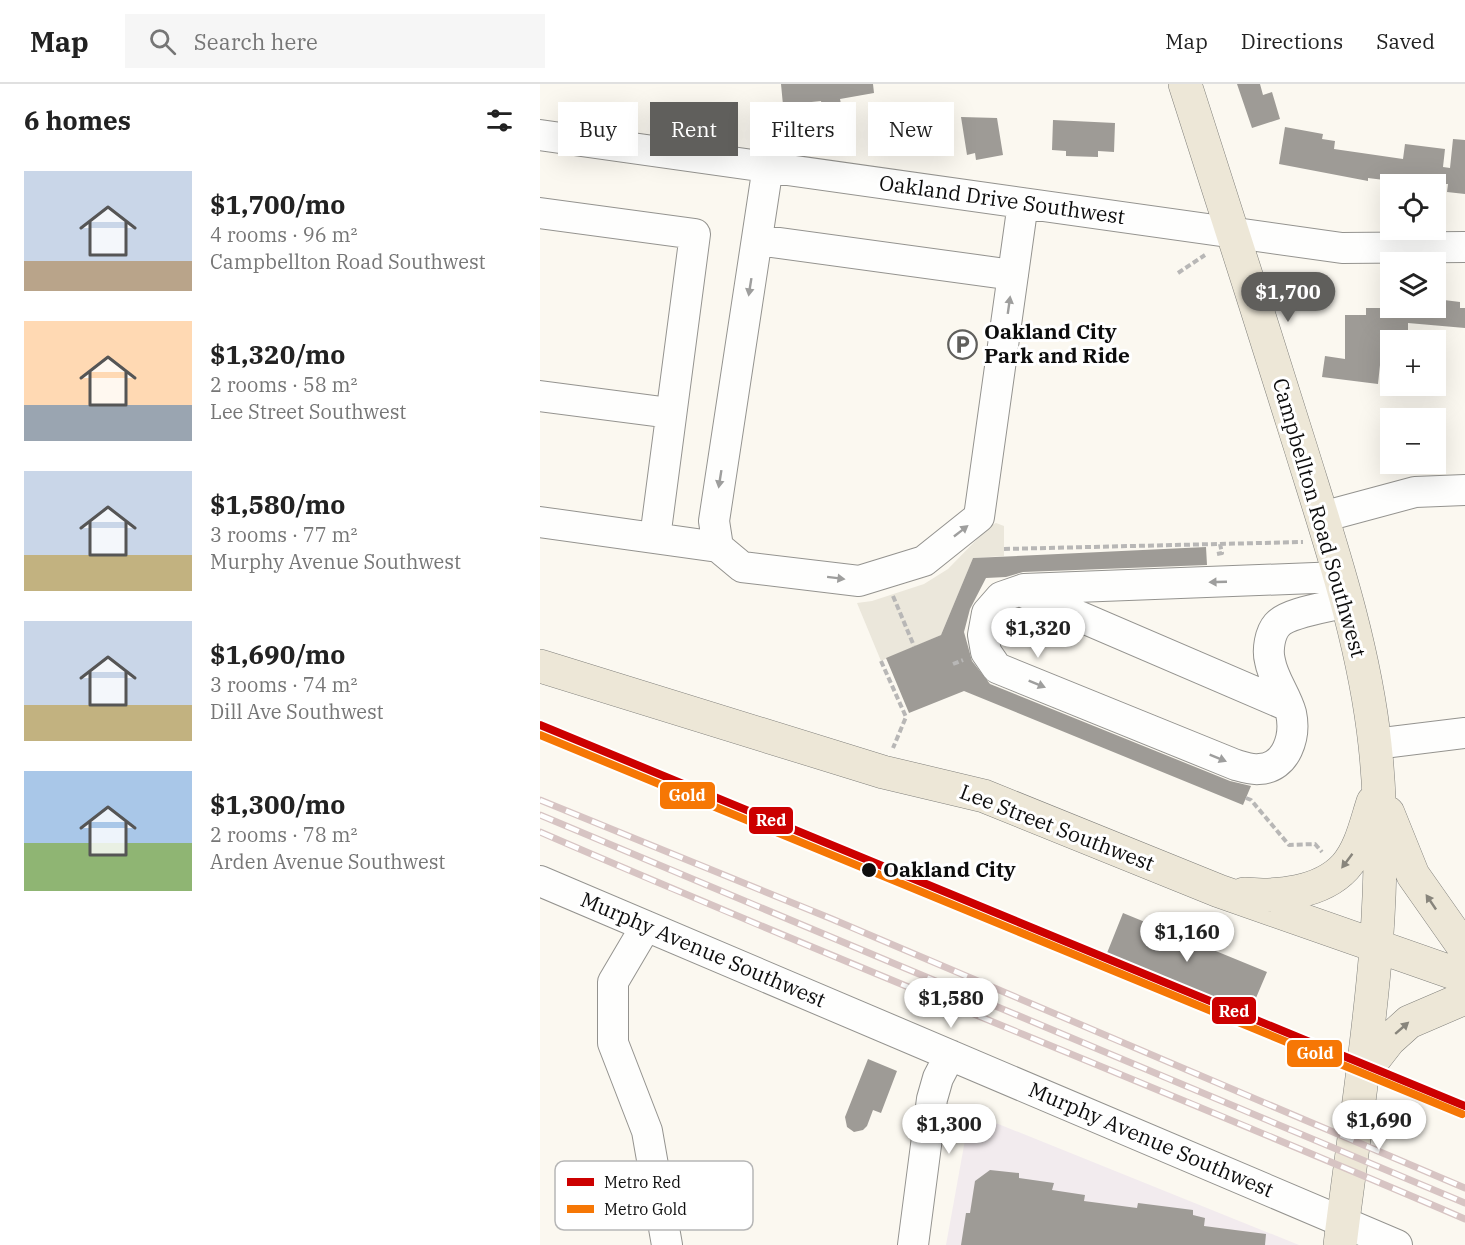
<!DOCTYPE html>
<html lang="en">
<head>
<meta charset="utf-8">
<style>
	body { margin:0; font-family:"IBM Plex Serif",serif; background:#f6f6f6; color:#222; height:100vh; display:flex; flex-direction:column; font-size:22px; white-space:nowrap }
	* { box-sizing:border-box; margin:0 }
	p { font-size:20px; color:#767676 }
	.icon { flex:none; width:33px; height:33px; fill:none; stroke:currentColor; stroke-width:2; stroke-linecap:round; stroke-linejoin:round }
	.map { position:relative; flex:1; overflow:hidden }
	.drawer { display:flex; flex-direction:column; background:#fff; width:540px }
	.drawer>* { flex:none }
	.hud { position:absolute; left:18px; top:18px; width:570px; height:54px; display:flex; gap:12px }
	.controls { position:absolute; left:840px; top:90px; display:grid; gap:12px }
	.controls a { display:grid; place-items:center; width:66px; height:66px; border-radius:0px; background:#fff; box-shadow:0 6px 24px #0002; font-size:30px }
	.price { position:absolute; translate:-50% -51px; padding:0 14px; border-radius:21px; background:#fff; color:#222; font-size:20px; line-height:39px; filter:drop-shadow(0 2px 3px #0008) }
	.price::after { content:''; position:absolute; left:50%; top:36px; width:18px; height:14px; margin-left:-9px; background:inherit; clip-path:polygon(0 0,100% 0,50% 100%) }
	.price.current { background:#605f5c; color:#fff }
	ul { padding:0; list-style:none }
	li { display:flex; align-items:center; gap:18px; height:150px; padding:0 24px }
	li span { display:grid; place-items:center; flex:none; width:168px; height:120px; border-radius:0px; color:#555 }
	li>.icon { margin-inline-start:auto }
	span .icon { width:72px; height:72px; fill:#fffc; stroke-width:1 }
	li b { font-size:26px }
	h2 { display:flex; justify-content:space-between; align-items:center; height:72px; padding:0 24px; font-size:26px }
	.tag { padding:0 21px; border-radius:0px; background:#fff; box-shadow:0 6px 24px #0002; font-size:21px; line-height:54px }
	.tag.current { background:#605f5c; color:#fff }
	header { display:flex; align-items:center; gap:36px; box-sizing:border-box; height:84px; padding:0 30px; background:#fff; border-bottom:2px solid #e0e0e0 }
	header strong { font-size:28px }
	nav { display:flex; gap:33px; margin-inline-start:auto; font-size:21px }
	.search { width:420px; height:54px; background:#f6f6f6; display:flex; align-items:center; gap:15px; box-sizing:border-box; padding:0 21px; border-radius:0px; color:#767676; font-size:22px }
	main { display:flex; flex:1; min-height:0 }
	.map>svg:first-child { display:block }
</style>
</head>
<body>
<header>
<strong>Map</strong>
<div class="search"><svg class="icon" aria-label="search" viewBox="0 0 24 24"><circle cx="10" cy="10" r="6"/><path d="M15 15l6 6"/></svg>Search here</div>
<nav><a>Map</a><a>Directions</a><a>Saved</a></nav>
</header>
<main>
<section class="drawer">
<h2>6 homes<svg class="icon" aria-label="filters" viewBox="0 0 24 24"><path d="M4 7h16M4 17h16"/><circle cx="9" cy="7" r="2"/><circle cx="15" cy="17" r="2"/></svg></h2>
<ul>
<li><span style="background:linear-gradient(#c9d6e8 75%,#b9a48a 0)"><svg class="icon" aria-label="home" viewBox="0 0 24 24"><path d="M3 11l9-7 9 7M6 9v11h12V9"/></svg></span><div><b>$1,700/mo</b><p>4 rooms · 96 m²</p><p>Campbellton Road Southwest</p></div></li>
<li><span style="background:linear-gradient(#ffd9b3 70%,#9aa5b1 0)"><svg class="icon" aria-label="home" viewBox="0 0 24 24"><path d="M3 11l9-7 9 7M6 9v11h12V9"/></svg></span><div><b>$1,320/mo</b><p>2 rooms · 58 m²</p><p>Lee Street Southwest</p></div></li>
<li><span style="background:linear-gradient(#c9d6e8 70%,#c2b280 0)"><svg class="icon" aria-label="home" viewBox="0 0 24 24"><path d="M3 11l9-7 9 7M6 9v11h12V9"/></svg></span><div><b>$1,580/mo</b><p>3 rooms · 77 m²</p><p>Murphy Avenue Southwest</p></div></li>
<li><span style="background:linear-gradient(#c9d6e8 70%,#c2b280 0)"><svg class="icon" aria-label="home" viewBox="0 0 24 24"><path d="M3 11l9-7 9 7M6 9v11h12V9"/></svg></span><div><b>$1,690/mo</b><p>3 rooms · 74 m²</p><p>Dill Ave Southwest</p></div></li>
<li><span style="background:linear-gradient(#a9c7e8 60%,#8fb573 0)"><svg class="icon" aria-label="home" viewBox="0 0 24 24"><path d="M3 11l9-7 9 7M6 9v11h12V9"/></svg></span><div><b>$1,300/mo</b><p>2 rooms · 78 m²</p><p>Arden Avenue Southwest</p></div></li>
</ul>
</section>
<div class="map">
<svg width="925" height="1161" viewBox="0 0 925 1161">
	<rect width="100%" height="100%" fill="#fbf8f0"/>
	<!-- industrial -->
	<path fill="#f2ebee" d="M446,1035L759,1161H406L427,1045Z"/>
	<!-- plaza -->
	<path fill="#ebe7db" d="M456,439L464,442V472L433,474L401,551L341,577L317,519L332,517L384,500L408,485L450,442Z"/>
	<!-- building -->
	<path fill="#9e9b96" d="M241,0H333L334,9L300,15L302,25L283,29L281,17L243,21Z
		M697,0H720L723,11L732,8L740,35L712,44Z
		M421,33L457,34L463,71L436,76L435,69L427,71Z
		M513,36L575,39L574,68L558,67V73L526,72V67L512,66Z
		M745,43L783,50L782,55L795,57L794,65L863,75L865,60L905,65L903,83L910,84L913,55L925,56V110L907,108L908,100H877L828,94V97L739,80Z
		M896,215L920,218V224H925V244L868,239V256H850V262H842L838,300L782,293L785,272L805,275V231H826V224H896Z
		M666,463L667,481L483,488L466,493L446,494L430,525L424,548L432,577L450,600L690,697L711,702L703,721L424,607L369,629L346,574L401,551L433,474Z
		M583,829L727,888L710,928L567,869Z
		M328,975L357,987L341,1029L333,1026L327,1042L323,1046L314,1048L307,1043L305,1033Z
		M450,1086L479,1089V1094L514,1099L512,1106L545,1111L544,1117L597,1124L598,1119L653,1126V1131L665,1134L664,1142L726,1150L725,1161H421L426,1129H430L435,1097Z"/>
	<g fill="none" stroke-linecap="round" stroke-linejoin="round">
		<defs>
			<path id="minor" d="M0,51L802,164L925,163
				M228,82L174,437L178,463L202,483L319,497L384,477L439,433L483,119
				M0,129L155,150L115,454
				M217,156L473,191
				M0,312L130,329
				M782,433L875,408L925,406
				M0,438L178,463
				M800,493L484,505L461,513L447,529L443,551L446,568L457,584L696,681C703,683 712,686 719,685C747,684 756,652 751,629C746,611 733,595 730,577C727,566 730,549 737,541C748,528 790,523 807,518
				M485,509L748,622
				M835,660L925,649
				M0,797L857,1161
				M106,842L73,898V959L107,1047L127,1161
				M373,1161L392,1015L398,994L410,971"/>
			<path id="major" d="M645,0C684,122 723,243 761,365C791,462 824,559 835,661C853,826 820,997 800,1161
				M0,582L343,688L444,712L679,807L925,893
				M848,729L873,791L925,865
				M704,810C737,813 781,809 805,783C821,765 826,739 833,718
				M824,988L849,956L869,938L925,914"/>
		</defs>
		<!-- minor casing -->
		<use href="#minor" stroke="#94938f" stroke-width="32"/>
		<!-- major casing -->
		<use href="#major" stroke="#81807c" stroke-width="34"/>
		<!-- path -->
		<path stroke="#b8b7b6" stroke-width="4" stroke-dasharray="6 3" stroke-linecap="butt" d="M638,189L665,171
			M464,465L763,458
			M677,470L682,469L680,460
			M353,512L374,562
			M341,577L366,633L353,664
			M413,580L423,576
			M706,714L711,716L749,761L775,760L782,768"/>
		<!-- minor -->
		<use href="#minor" stroke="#fefefd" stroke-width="30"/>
		<!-- major -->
		<use href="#major" stroke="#ede7d7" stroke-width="33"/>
		<defs>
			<path id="rail" d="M0,716L292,835L925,1104
				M0,731L925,1119
				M0,748C307,881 618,1003 925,1135"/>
		</defs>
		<!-- rail casing -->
		<use href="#rail" stroke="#d7c4c3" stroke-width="7"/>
		<!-- rail -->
		<use href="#rail" stroke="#fff" stroke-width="4.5" stroke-dasharray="14" stroke-linecap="butt"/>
		<defs>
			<path id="metro-1" d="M0,641L925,1022"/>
			<path id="metro-2" d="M0,651L922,1030"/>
		</defs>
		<!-- metro-1 casing -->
		<use href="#metro-1" stroke="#fff" stroke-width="12"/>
		<!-- metro-2 casing -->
		<use href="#metro-2" stroke="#fff" stroke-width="12"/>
		<!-- metro-1 -->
		<use href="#metro-1" stroke="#c00" stroke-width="8"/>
		<!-- metro-2 -->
		<use href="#metro-2" stroke="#f67705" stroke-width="8"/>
	</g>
	<!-- one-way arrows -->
	<defs><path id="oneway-solid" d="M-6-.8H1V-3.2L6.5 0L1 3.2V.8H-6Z" transform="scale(1.5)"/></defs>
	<g fill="#9e9e9d">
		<use href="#oneway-solid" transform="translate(210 203) rotate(99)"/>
		<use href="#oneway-solid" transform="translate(469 221) rotate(-82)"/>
		<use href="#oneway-solid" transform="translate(180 395) rotate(99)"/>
		<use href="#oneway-solid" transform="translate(421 447) rotate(-38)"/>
		<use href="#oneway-solid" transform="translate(296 494) rotate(7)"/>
		<use href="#oneway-solid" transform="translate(678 498) rotate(178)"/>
		<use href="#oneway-solid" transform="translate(497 600) rotate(22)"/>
		<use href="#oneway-solid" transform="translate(678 674) rotate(22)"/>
	</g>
	<g fill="#88857c">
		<use href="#oneway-solid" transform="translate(807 777) rotate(127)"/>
		<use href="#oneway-solid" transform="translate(891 818) rotate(-124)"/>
		<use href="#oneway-solid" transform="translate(862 944) rotate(-41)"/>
	</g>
	<!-- icons -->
	<defs>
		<symbol id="parking-ring" viewBox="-11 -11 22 22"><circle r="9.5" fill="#fff" stroke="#605f5c" stroke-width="1.5"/><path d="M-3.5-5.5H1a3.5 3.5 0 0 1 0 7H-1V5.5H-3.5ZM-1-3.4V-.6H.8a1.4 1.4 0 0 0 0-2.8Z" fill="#605f5c"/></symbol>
	</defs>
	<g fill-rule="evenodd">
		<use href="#parking-ring" x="406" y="244" width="33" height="33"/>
	</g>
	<!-- markers -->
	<circle fill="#0d0d0d" stroke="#fff" stroke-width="2" cx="329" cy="786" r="8"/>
	<g text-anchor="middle" stroke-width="6" stroke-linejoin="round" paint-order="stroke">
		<!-- street labels -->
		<g font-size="21" fill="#0d0d0d" stroke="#fff">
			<text transform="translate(462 116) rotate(8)" y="7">Oakland Drive Southwest</text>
			<text transform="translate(779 434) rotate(74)" y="7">Campbellton Road Southwest</text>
			<text transform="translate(517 744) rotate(21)" y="7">Lee Street Southwest</text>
			<text transform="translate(163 866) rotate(23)" y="7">Murphy Avenue Southwest</text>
			<text transform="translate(611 1056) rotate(23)" y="7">Murphy Avenue Southwest</text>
		</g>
		<!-- poi labels -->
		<g font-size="21" font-weight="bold" fill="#0d0d0d" stroke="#fff" text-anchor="start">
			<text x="444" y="255">Oakland City<tspan x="444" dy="24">Park and Ride</tspan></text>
		</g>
		<!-- stop labels -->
		<g font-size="21" font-weight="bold" fill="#0d0d0d" stroke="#fff" text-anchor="start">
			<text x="343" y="793">Oakland City</text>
		</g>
	</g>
	<!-- legend -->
	<rect x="15" y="1077" width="198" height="69" rx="9" fill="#fff" stroke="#b6b6b6" stroke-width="1.5"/>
	<rect x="27" y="1094" width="27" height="8" fill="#c00"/>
	<rect x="27" y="1121" width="27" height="8" fill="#f67705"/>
	<g font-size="16" fill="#0d0d0d">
		<text x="64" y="1104">Metro Red</text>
		<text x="64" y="1131">Metro Gold</text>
	</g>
	<g stroke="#fff" stroke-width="2">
		<rect x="119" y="697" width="57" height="29" rx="6" fill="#f67705"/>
		<rect x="208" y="722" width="46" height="29" rx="6" fill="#c00"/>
		<rect x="671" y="912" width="46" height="29" rx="6" fill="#c00"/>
		<rect x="746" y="955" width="57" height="29" rx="6" fill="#f67705"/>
	</g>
	<g font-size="16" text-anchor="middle" font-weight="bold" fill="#fff">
		<text x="147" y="717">Gold</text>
		<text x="231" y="742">Red</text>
		<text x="694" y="933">Red</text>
		<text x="775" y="975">Gold</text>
	</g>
</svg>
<div class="controls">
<a><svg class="icon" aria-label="locate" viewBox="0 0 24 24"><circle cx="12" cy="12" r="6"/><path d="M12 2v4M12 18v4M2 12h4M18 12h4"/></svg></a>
<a><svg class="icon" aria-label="layers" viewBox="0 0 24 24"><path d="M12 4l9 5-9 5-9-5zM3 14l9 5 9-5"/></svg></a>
<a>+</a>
<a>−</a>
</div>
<b class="price current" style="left:748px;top:239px">$1,700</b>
<b class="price" style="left:498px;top:575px">$1,320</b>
<b class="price" style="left:647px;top:879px">$1,160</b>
<b class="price" style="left:411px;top:945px">$1,580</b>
<b class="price" style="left:839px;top:1067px">$1,690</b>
<b class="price" style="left:409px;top:1071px">$1,300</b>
<div class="hud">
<a class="tag">Buy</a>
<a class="tag current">Rent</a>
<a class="tag">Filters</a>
<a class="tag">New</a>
</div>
</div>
</main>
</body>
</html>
